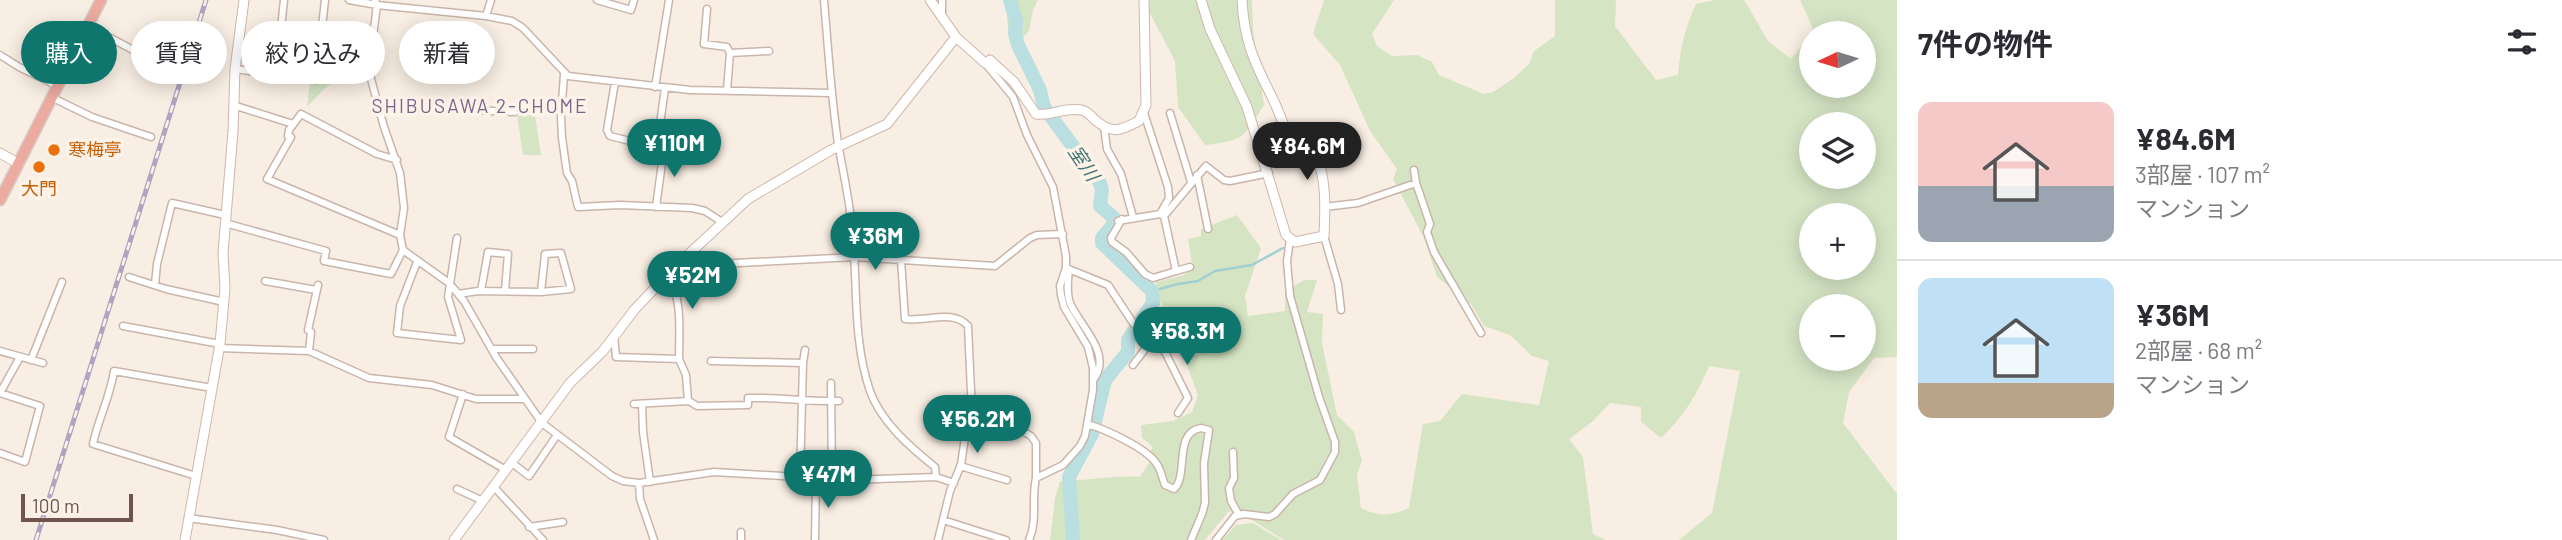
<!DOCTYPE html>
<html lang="ja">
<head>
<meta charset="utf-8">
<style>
	body { margin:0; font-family:Barlow,"Noto Sans JP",sans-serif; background:#f2f2f3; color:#2b2b33; height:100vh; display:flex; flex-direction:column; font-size:26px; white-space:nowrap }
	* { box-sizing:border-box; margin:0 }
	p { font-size:23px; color:#7c7c81 }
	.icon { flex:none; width:38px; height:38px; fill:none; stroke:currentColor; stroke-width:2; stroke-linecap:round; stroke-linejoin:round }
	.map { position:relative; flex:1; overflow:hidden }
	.panel { display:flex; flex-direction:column; background:#fff; width:665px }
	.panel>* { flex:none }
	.top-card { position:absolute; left:21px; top:21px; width:665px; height:63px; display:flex; gap:14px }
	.needle { width:46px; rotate:266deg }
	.tools { position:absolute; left:1799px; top:21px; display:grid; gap:14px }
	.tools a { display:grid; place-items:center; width:77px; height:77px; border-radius:50%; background:#fff; box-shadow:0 4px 18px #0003; font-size:35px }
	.scale { position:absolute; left:21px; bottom:18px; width:112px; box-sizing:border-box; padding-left:7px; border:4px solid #6f544c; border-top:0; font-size:19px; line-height:24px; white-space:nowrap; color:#6f544c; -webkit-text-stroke:5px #fdf3e9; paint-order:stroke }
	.price { position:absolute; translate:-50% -60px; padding:0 16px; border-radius:24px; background:#0f766e; color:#fff; font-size:23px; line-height:46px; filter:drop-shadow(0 2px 4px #0008) }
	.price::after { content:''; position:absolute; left:50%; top:42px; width:21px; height:16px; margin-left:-10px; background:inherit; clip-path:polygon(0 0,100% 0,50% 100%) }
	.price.current { background:#222; color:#fff }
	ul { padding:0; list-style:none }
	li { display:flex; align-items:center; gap:21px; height:175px; padding:0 21px }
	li+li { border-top:2px solid #e1e1e2 }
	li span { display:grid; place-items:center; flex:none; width:196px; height:140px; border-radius:14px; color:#555 }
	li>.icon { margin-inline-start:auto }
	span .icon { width:84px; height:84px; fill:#fffc; stroke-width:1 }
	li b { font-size:30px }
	h2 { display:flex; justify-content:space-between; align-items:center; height:84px; padding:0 21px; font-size:30px }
	.pill { padding:0 24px; border-radius:32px; background:#fff; box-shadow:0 4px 18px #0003; font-size:24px; line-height:63px }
	.pill.current { background:#0f766e; color:#fff }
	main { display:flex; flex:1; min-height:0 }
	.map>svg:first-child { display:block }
</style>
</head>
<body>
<main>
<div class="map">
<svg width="1897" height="540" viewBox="0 0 1897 540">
	<rect width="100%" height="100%" fill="#f9eee3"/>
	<!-- green -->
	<path fill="#d5e5c4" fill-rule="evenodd" d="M1004,0H1038L1033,10L1029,31L1012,48C1006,32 1009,17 1004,0Z
		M1143,0H1252L1253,31L1264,105C1244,137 1244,141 1205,145L1178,107L1175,61Z
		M1324,0H1394L1372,34L1377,46L1392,56L1417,55L1432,62L1439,75L1484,94L1493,92L1514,78L1529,64L1534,51L1555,36V0H1616L1615,26L1656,80L1678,75C1680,49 1685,27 1696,4L1715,0H1744L1768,41L1791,59L1811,34V86H1864V33H1812L1814,31L1800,0H1897V357L1874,358L1849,392L1843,423L1897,494V540H1679L1712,513L1740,371L1709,366C1698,393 1683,418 1661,438L1641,422V407L1610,403L1593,421L1569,439L1583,457L1593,534L1606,540H1284L1245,516L1229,511L1205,540H1050L1055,498L1060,481C1087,481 1113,475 1140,477L1149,463L1152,446L1142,438L1141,425L1173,421L1192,412L1198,395L1181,349L1189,332C1169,314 1159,311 1156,282L1184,275L1195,264L1192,263L1188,239L1201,236V229L1237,215L1261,248L1245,296L1248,316L1285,311V291L1304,280H1317L1307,312L1323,314L1322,343L1337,415L1354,432L1362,461L1357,475L1361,508C1378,517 1392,516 1409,508L1423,424L1440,421L1462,394L1539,405L1549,361L1532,356L1510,335L1484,326L1471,304L1437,277L1424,238L1393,179L1397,169L1370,131L1340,65L1313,34ZM1811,124H1864V177H1811ZM1811,215H1864V268H1811ZM1811,306H1864V359H1811Z
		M336,48L367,56L366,63L325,88L307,107L310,82L318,83L322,50L335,52Z
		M517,115H535L541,155H523Z
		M1253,523L1281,540H1222L1236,525Z"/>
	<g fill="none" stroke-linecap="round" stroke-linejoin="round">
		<!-- stream -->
		<path stroke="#a2cfd1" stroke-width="2.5" d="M1152,291L1178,284L1198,281L1215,271L1252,265L1283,248"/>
		<!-- river -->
		<path stroke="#badfe0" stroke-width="14" d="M1010,0L1016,20L1015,34L1018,45L1040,90L1044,107L1100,183L1102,190L1100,206L1114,218L1113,225L1102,238V243L1152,291L1153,303L1128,340V352L1105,380L1092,434L1069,477L1073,540"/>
		<defs>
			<path id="street" d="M349,0L377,5L486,16L512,21L523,28L568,76L690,90L832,93
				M375,0L377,5L369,67L371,79L384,127L400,173L404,208L400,235L403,250L449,283L464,301L496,357L542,423L612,476L623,481L639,483L714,472L848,480L936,477L954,483
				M597,0L631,10L634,0
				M824,0C828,48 831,96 838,143C843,171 849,198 852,227C858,280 852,339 870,391C881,422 910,447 935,467L936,477
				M707,9L704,44L727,47L730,53
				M486,16L491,0
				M942,17V0
				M88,26L133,50
				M0,55L19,67L58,86
				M985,63L1013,97L1027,135L1053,187L1066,256V268L1060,286L1061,295L1064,307L1088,347L1093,368V390L1085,436L1080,446L1063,465L1036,478C1031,499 1038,520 1029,540
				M235,69L316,80L325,0
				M564,74L561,117L562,138L567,173L572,181L578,207L620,205L692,208L705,211L722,222
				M276,75L284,0
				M615,82L607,130L610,136L634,142L680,150L682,136
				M655,87L669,0
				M727,90L730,53L769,51
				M53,98L92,117L151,137
				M233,105L293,124
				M377,106L514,112
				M1144,113L1168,187L1169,198L1160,214
				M1170,113L1191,182
				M1104,127L1107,149L1121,174L1133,217
				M397,160L377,154L301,114L289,130L288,136L291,137L267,179L400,235
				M678,162L680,150
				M1414,170L1416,183L1430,224L1427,232L1434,252L1481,333
				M1197,175L1208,229
				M656,207L664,148V130L660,124L665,88
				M1324,207L1358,203L1416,183
				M899,219V260
				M1122,219L1111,238L1112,242L1126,252L1145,274L1153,278L1176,271L1164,216
				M1118,221L1160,214L1164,216L1206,166L1224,180L1230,181L1269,173
				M225,223L326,251L324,261L391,274L403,250
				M1324,236L1338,284L1341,310
				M561,253L571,289L541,292L545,254Z
				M901,260L905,319C926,322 953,309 968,326L972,413L967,423L961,465L950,491L938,540
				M417,262L400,306L397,333L461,340L448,297L457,238
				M678,266L855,257L995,266L1030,238L1037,235L1063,234
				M1066,268L1108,285L1133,323L1165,352L1188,398L1178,413
				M1069,269C1068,280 1066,292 1070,303C1079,325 1113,353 1094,379
				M1176,271L1190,267
				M667,275C683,296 679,333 679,359
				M129,277L166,289L224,302
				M265,281L316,290
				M155,285L157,264L172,203L225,215
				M481,291L488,252L508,254L505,291
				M458,294L478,291L541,292
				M123,326L220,344
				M614,336L616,357L679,359L686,375L688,401
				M219,348L309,351L369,378L432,385L476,399H524
				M492,349H533
				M0,351L43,363
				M309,351L311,332L308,330L318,285
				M31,360L62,282
				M711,361L803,363L800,477
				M803,363L805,350
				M1133,365L1171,315
				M831,383L832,480
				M463,394L449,437L506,470
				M634,404L689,401L697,406L748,405V398C778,397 809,402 839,401
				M642,404L643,432L650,482
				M972,413L999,417L1031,436L1036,443V478
				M1087,424C1105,429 1146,448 1156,463C1161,469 1162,478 1165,485L1174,489C1189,476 1173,432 1201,428L1209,430L1204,463L1205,503L1202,514L1191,540
				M1233,452L1234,478L1229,488L1231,501L1239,515
				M0,453L25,462L40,406L0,393L20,357
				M512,463L529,476L557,435
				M960,466L1007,480
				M196,476L93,444C98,419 110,398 114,371L212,388
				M639,483L640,499L654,540
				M494,487L543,540
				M457,489L483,501
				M188,518L277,530L324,540
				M943,520L1006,540
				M529,527L563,522
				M741,532V540
				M815,540L816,479
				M1216,540L1235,516L1244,514L1269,517L1275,514L1293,494L1320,480L1335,452V442L1319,397L1290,296L1287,261L1290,239"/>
			<path id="secondary" d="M930,0L956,37L985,63L990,60L1014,82L1036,114C1052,116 1065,107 1081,110C1087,111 1090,115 1094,119C1112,135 1119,131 1139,121L1146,105L1144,0
				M1201,0L1210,29L1247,107L1286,235L1295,242L1324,236C1325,211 1327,179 1316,156C1309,141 1293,140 1285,127C1280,117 1277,107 1272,97C1254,62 1244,40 1242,0
				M0,153L19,164
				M185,540L220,344L225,288L223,253L233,131L235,69L244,0
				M454,540L570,383L603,351L635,309L676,266L748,199L831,150L887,124L956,37"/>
			<path id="highway" d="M0,200L101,0"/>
		</defs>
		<!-- street casing -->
		<use href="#street" stroke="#c9b5ab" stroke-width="9"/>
		<!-- secondary casing -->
		<use href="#secondary" stroke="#ceb7ac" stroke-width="11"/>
		<!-- highway casing -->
		<use href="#highway" stroke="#d4ccc9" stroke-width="13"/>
		<!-- street -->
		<use href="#street" stroke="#fff" stroke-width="6"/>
		<!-- secondary -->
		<use href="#secondary" stroke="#fff" stroke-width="9"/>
		<!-- highway -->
		<use href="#highway" stroke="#edaba0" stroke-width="10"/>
		<defs>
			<path id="rail" d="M36,540L206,0"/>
		</defs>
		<!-- rail casing -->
		<use href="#rail" stroke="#b0a4c1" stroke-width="5"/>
		<!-- rail -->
		<use href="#rail" stroke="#fdf3e9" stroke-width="2.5" stroke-dasharray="8" stroke-linecap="butt"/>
	</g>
	<!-- markers -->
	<g fill="#e8710a" stroke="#fdf3e9" stroke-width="2.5">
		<circle cx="54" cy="150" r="7"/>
		<circle cx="39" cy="167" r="7"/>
	</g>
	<g text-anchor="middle" stroke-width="7" stroke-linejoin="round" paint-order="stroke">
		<!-- food labels -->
		<g font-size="18" fill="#c56008" stroke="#fdf3e9" text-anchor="start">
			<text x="68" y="156">寒梅亭</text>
			<text x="39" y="195" text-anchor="middle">大門</text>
		</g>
		<!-- neighbourhood labels -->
		<g font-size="19" letter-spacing="2" fill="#7a648b" stroke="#fdf3e9">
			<text x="480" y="113">SHIBUSAWA 2-CHOME</text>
		</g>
		<!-- water labels -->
		<g font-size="19" font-style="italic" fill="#457779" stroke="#fdf3e9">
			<text transform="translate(1084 163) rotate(56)" y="7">室川</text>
		</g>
	</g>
</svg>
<div class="tools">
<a><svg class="needle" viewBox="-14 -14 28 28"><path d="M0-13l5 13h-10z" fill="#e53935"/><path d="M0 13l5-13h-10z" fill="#7c7c81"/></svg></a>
<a><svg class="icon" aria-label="layers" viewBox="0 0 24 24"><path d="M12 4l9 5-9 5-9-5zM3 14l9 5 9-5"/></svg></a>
<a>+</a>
<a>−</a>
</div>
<div class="scale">100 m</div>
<b class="price" style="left:674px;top:179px">¥110M</b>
<b class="price current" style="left:1307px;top:182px">¥84.6M</b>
<b class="price" style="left:875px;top:272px">¥36M</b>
<b class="price" style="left:692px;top:311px">¥52M</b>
<b class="price" style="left:1187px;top:367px">¥58.3M</b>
<b class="price" style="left:977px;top:455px">¥56.2M</b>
<b class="price" style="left:828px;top:510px">¥47M</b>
<div class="top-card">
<a class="pill current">購入</a>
<a class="pill">賃貸</a>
<a class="pill">絞り込み</a>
<a class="pill">新着</a>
</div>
</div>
<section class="panel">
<h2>7件の物件<svg class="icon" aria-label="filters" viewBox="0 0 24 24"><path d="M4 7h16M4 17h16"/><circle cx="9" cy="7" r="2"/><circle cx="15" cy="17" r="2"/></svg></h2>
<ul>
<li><span style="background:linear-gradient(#f6c9c9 60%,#9aa5b1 0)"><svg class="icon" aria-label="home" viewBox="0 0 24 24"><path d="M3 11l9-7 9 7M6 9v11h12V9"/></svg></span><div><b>¥84.6M</b><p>3部屋 · 107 m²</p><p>マンション</p></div></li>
<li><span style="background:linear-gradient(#bfe0f5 75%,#b9a48a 0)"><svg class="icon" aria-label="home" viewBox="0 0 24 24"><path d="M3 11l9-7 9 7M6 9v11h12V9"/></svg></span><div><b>¥36M</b><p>2部屋 · 68 m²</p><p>マンション</p></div></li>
</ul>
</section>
</main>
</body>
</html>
